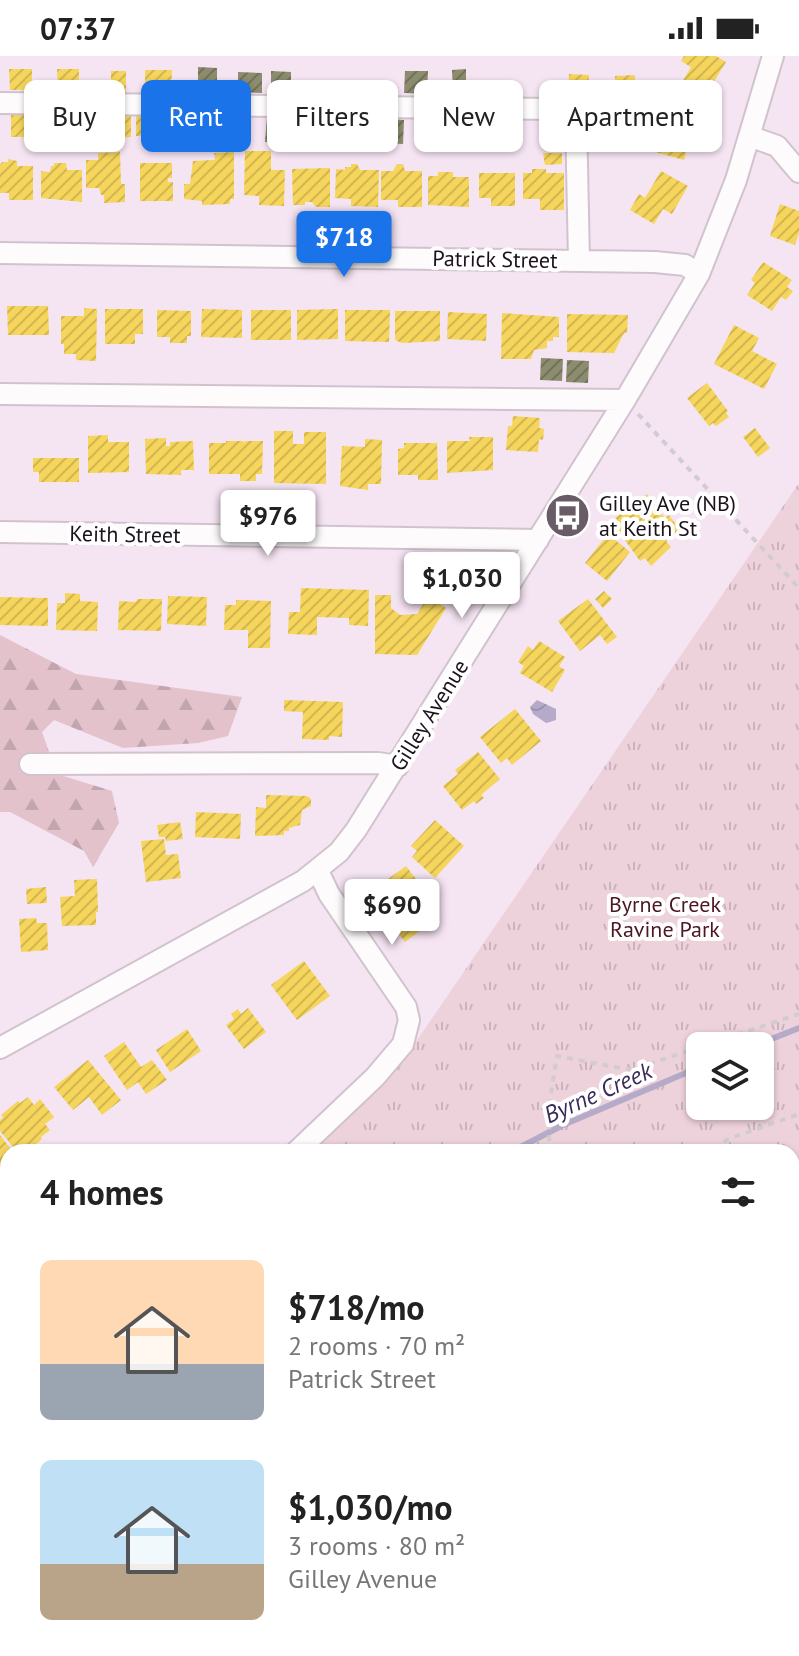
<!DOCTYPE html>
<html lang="en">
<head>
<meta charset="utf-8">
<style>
	body { margin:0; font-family:"PT Sans",sans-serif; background:#f2f2f2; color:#222; height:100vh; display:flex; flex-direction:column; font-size:30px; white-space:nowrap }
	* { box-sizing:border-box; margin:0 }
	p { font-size:26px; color:#767676 }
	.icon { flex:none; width:44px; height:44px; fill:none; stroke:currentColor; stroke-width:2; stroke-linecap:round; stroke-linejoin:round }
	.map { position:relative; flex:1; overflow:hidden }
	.panel { position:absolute; left:0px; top:1088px; width:800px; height:512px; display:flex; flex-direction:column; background:#fff; border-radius:24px 24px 0 0; box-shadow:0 2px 6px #0004 }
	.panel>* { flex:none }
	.guide { position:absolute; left:24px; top:24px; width:752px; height:72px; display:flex; gap:16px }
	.buttons { position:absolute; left:686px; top:976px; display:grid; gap:16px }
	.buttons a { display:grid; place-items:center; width:88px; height:88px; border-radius:12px; background:#fff; box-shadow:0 2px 6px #0004; font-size:40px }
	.price { position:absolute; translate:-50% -68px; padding:0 18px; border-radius:8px; background:#fff; color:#222; font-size:26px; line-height:52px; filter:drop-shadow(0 2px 4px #0008) }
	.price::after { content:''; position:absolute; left:50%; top:48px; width:24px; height:18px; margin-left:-12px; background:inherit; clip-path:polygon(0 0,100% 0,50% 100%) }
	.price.selected { background:#1a73e8; color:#fff }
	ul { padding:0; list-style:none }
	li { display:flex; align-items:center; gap:24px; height:200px; padding:0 40px }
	li span { display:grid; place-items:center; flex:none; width:224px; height:160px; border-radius:12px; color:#555 }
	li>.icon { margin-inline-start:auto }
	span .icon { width:96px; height:96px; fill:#fffc; stroke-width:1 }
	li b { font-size:34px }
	h2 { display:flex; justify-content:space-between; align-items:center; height:96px; padding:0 40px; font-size:34px }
	.chip { padding:0 28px; border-radius:12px; background:#fff; box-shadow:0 2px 6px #0004; font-size:28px; line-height:72px }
	.chip.selected { background:#1a73e8; color:#fff }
	.status { display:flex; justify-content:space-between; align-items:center; height:56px; padding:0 40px; background:#fff; direction:ltr }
	.status svg { height:22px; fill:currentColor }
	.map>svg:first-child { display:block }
</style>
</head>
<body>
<div class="status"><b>07:37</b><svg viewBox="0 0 49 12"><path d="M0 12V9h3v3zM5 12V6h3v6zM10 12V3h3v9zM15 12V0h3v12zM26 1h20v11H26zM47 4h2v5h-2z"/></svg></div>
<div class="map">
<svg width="799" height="1600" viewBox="0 0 799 1600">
	<defs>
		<pattern id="forest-firs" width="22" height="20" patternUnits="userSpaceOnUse" patternTransform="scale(2)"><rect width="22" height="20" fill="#e3c2cc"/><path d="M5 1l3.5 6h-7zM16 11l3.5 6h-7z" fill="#c2a6af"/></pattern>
		<pattern id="park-tufts" width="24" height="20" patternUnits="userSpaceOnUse" patternTransform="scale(2)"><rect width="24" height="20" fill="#eed2db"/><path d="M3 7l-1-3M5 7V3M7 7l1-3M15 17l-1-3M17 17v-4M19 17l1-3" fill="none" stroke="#ccb3bb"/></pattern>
		<pattern id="water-waves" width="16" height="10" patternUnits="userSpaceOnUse" patternTransform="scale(2)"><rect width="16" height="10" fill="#b5abc9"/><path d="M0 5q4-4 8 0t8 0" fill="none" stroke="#9b92ac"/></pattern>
		<pattern id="homes-hatch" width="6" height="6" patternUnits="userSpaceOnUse" patternTransform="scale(2)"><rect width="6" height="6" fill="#f6d55c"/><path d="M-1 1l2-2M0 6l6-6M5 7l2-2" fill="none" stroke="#d2b64f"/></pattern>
		<pattern id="industry-hatch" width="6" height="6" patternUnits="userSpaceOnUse" patternTransform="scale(2)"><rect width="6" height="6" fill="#8c8c6e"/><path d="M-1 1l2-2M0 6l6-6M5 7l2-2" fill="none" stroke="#72715a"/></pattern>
		<pattern id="building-hatch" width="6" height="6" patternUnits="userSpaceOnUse" patternTransform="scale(2)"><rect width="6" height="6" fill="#d5c9d6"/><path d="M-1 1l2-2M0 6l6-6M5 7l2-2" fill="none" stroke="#b6acb7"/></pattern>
	</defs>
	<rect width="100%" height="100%" fill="#f5e4f2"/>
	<!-- forest -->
	<path fill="url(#forest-firs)" d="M0,579L76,618L242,641L228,680L198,687L123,692L54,664L42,676L57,718L112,735L119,767L93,811L84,795L10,756H0Z
		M8,1495V1592H169L160,1600H0V1498Z"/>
	<!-- park -->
	<path fill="url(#park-tufts)" fill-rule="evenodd" d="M799,427V1206L792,1208V1096H306L381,1027L413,990ZM700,990H760V1050H700Z"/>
	<!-- water -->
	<path fill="url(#water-waves)" d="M537,644L556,653V664L546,667L533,658L530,651Z"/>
	<!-- homes -->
	<path fill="url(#homes-hatch)" d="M684,0H716L726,6L704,42L681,28L691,11L681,5Z
		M9,13H32V34H10Z
		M57,13H79V34H58Z
		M145,14H172L171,37H145Z
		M111,15H126V36H111Z
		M569,18L589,19L588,41L568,40Z
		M635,19V42H615V20Z
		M656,50L667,53L668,50L708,62L698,96L687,93L684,104L645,93Z
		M11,57L35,58V81H11Z
		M38,58H65V81L38,80Z
		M107,59H131V81L107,82Z
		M159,59V80H136V60Z
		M589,60H611V80H590Z
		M245,95H271V114H285L284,150L259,149V140L244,139Z
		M120,96L121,128H125V146L104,147V139H101L99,132H86V104H98V97Z
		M234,96V143H230V148L202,149V145L184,143V128H190L193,105L215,104L214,97Z
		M543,97H562V108L545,109Z
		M8,103L17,105V110H33V144H9V137H0V109L2,106H8Z
		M54,107H66L67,114H82V146L41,142V115L50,116L51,110H54Z
		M140,107H172V122H168V126H173V145H140Z
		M351,108H357L360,114H379L378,151L351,150V143L335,142L336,113L345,114V111H351Z
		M397,108H403L405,115H422V151H398V144H381V115H393Z
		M330,112V151H316L312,146H305V149H293L292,113Z
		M532,113H546V117H564V154H540V143H523V117H532Z
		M661,115L688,130L672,158L663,153L654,168L630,154L639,138L645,142Z
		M438,116H453V121H469V151L428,149V120H438Z
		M479,117H515V150H491V142H479Z
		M780,148L799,155V177L795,189L770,180Z
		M763,206L792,224L787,231L793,235L786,244L781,241L772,255L747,239L755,227L751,224Z
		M7,250H48L49,279H8Z
		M84,252L97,253L96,305L76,304V298H64V288H61V260H84Z
		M105,253H143V278H135V288H105Z
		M202,253L242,254V282L201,281Z
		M338,253V283L297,284V254Z
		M157,254L191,255V280H187V287H170V281H157Z
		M251,254H291V284H251Z
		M345,254H390L389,286L345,285Z
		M395,255H440V285L402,287L395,284Z
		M448,256L487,258L486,285L447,283Z
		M502,257L559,261V281H553V285H547V292L534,294L531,303H501Z
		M567,258L628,259L627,277H624L614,297L567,296Z
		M734,269L759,282L752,295L777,308L764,333L714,308Z
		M707,327L728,355L726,357L729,361L716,370L713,367L709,370L687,342Z
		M513,360L540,362L539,372L544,373L543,384L539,383L538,396L506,394L508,370H512Z
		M755,372L770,392L758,401L743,381Z
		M274,375H293V388H304V376H326V428L274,427Z
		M108,379V386H129V416L88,417V380Z
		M469,381H493V414L447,417V385H470Z
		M166,382V390H170V386L193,385L194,414H181V419L146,418L145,383Z
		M365,383L382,384L381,428H368V434L340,430L342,390L365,391Z
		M226,385H243L245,387V385H263L262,418H256V425H240V418H209V387H226Z
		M404,387H437L438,424H418V419H398V393L404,392Z
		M33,402H79V426H39V416H33Z
		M647,438L665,462L669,459L680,474L666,485L671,491L651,510L645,502L640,505L611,465Z
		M608,478L630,496L607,525L585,507Z
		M301,532L369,534L368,570L349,569V562L317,561V579L288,578L289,556H300Z
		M604,535L612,543L603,552L595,543Z
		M65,537L80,538V545L98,546L97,575L56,574L57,547H65Z
		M375,539H391V552L400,559L417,558L428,540L446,552L417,599L375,598Z
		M168,540L207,541L206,570L167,568Z
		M0,541L48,542V570L0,569Z
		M137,543H162L161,575L118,574L119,545L136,546Z
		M588,543L617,581L607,588L600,579L580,595L558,565Z
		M236,544L271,545L270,592H248V574H224L225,549H236Z
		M539,585L565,601L559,610L565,614L552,636L520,617L524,610L518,606L528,590L533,594Z
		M284,644L343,646L342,681L329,680V684L302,683L303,656L284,655Z
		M515,653L541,685L512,709L507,702L501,707L480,681Z
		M478,696L500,723L481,739L484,742L476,748L474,745L462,754L443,730L458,718L455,714Z
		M266,739L307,740L311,743V750L302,754L300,769L289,772V775H284V779L255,780L256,751L266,752Z
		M196,756L241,758L240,783L195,781Z
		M435,764L464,790L435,822L412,801L417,795L411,790Z
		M180,766L183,783L166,785L165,781H159L157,769Z
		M164,783L166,799L178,798L181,822L146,826L141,785Z
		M406,810L435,848L428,854L433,859L421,868L424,872L405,886L374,846L394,831L388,823Z
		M97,823L98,856H96V869L62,870L60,841L75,840L74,824Z
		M46,831L47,847L27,848L26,833Z
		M36,862L37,867H47L48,894L21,896L19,863Z
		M304,905L330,940L297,964L271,929Z
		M248,952L266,976L244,993L226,969L234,963L231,958L238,953L241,958Z
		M187,973L201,995L170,1016L156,994Z
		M124,986L141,1011L152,1004L167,1024L146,1038L138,1026L127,1034L104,1000Z
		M88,1004L121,1044L102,1059L89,1041L73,1054L54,1031Z
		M28,1041L34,1049L40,1043L54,1061L45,1068L50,1074L41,1081L42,1083L30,1093L28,1090L17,1096L0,1075V1064L3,1062L1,1059L18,1045L20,1047Z
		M0,1079L13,1096H8V1119L0,1125Z
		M8,1211V1257L0,1263V1216Z"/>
	<!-- industry -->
	<path fill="url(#industry-hatch)" d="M198,11L217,12V35H198Z
		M466,13V36L453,37L452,14Z
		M271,15L291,16V37L271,36Z
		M405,15H428L427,38L404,37Z
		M238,16L262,17V37L238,36Z
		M238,61V82L216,83V62Z
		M267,61L287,63L286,87L265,86Z
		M428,61L449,62L448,88L427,87Z
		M336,62H354V87H336Z
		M384,63L404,64L403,88L383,87Z
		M293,64H315V85L293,86Z
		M496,64H518V90H496Z
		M541,302L563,303L562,325L540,324Z
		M567,304L589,305L588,327L566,326Z"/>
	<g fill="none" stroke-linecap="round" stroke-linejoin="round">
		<!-- stream -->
		<path stroke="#b5abc9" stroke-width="6" d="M754,990L799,972
			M511,1096L563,1069L700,1011
			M100,1600L110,1592"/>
	</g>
	<!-- building -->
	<path fill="url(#building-hatch)" d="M231,1592H247L254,1600H221Z
		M256,1592H288L294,1600H262Z
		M299,1592H331L337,1600H305Z
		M335,1592H369L360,1600H341Z
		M394,1592H441L431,1600H385Z
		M473,1592H515L522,1600H464Z"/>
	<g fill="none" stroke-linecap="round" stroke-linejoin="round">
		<defs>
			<path id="minor" d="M0,47L558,53L576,61L579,205
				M749,80L777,90L799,116
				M0,197L655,206L685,209L699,218
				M0,338L625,344
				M0,476L538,484
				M30,708L378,707L398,710
				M0,992L303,825L339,796L356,774L625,344L699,218L736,124L773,0
				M296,1096L375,1021L403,988L409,964L406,951L329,838L318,815
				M0,1331L8,1332
				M792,1392L799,1393"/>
			<path id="major" d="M792,1223L799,1222
				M792,1260L799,1258
				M0,1415L8,1413
				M0,1449L8,1446"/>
		</defs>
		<!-- minor casing -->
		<use href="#minor" stroke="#d1c3ce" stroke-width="24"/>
		<!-- major casing -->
		<use href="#major" stroke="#b39eab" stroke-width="30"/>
		<!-- path -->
		<path stroke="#d0ccd0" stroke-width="4" stroke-dasharray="6 6" stroke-linecap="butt" d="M638,358L799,532
			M703,990L799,958
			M545,1096L549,1090L550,1043L557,1000L631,1014L700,991
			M717,1096L726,1084L799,1058
			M792,1193L799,1191"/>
		<!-- minor -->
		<use href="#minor" stroke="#fefbfd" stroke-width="20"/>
		<!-- major -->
		<use href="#major" stroke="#eee3ea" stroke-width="26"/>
	</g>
	<!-- icons -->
	<defs>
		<symbol id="bus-disc" viewBox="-11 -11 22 22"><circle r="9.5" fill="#695c66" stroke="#fff"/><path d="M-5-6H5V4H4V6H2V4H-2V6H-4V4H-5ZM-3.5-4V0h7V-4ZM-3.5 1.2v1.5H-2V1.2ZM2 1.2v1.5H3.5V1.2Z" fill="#fff"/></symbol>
	</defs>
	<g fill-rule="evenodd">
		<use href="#bus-disc" x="542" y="434" width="51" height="51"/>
	</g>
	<g text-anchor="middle" stroke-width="8" stroke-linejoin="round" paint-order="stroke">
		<!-- street labels -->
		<g font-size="22" fill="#1d121b" stroke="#fff">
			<text transform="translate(495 203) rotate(1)" y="8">Patrick Street</text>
			<text transform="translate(125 478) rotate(1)" y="8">Keith Street</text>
			<text transform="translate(429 659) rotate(-58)" y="8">Gilley Avenue</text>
		</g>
		<!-- poi labels -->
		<g font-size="22" fill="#1d121b" stroke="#fff" text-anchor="start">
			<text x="599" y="455">Gilley Ave (NB)<tspan x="599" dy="25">at Keith St</tspan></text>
		</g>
		<!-- park labels -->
		<g font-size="22" fill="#4e1622" stroke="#fff">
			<text x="665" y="856">Byrne Creek<tspan x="665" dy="25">Ravine Park</tspan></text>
		</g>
		<!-- water labels -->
		<g font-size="24" font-style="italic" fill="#382a5a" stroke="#fff">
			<text transform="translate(598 1037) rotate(-24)" y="8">Byrne Creek</text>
		</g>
	</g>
</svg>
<div class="buttons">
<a><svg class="icon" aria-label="layers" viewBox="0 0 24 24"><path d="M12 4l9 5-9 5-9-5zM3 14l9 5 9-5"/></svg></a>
</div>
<b class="price selected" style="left:344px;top:223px">$718</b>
<b class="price" style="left:268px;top:502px">$976</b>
<b class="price" style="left:462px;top:564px">$1,030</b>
<b class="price" style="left:392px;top:891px">$690</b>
<div class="guide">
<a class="chip">Buy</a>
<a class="chip selected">Rent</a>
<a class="chip">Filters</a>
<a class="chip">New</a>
<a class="chip">Apartment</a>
</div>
<section class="panel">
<h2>4 homes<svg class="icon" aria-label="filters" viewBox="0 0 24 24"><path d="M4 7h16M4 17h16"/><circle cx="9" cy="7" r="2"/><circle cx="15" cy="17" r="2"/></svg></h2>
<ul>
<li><span style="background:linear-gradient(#ffd9b3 65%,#9aa5b1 0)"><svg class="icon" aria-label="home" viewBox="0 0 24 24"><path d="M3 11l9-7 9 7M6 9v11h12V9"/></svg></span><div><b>$718/mo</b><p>2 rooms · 70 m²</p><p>Patrick Street</p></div></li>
<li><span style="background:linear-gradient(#bfe0f5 65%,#b9a48a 0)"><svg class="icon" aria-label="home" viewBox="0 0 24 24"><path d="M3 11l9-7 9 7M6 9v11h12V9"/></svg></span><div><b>$1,030/mo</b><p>3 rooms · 80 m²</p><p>Gilley Avenue</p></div></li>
</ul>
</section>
</div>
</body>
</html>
